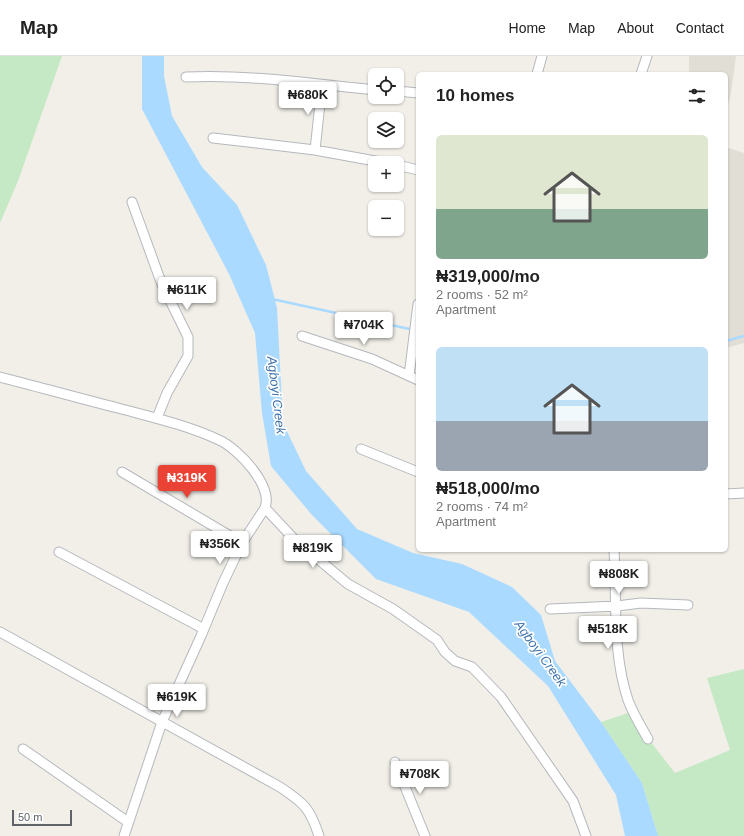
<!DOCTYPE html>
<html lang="en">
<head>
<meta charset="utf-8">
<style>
	body { margin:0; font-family:Helvetica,sans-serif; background:#f6f6f6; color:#222; height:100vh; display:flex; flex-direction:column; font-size:15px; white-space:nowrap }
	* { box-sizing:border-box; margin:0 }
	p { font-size:13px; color:#767676 }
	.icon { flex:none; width:22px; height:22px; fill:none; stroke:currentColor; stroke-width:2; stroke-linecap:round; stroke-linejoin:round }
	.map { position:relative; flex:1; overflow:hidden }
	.sheet { position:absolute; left:416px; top:16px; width:312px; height:480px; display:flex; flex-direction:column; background:#fff; border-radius:6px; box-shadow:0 1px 3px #0004 }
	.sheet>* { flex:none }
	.buttons { position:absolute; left:368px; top:12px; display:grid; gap:8px }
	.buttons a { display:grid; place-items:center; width:36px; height:36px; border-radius:6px; background:#fff; box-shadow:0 1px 3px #0004; font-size:20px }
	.scale { position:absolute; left:12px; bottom:10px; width:60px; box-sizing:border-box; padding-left:4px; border:2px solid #5f6368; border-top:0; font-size:11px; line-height:14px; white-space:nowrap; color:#5f6368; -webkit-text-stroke:3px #fff; paint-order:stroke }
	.price { position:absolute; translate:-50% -34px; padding:0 9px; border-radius:4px; background:#fff; color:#222; font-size:13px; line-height:26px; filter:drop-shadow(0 1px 2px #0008) }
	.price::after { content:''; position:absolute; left:50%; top:24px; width:12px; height:9px; margin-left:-6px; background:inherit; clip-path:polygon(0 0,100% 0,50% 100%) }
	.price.active { background:#ea4335; color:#fff }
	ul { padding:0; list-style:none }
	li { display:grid; align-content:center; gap:8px; height:212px; padding:0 20px }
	li span { display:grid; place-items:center; height:124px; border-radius:6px; color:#555 }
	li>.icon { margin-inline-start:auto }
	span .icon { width:72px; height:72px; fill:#fffc; stroke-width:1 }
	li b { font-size:17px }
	h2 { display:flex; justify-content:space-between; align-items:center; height:48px; padding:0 20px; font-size:17px }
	header { display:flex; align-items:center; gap:24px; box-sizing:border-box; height:56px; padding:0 20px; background:#fff; border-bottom:1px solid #e0e0e0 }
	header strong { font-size:19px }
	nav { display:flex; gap:22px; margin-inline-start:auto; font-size:14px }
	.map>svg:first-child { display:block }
</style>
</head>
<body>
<header>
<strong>Map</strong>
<nav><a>Home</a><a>Map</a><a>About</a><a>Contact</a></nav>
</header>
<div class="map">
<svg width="744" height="780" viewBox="0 0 744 780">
	<rect width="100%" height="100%" fill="#f1efe8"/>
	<!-- education -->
	<path fill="#e1ded6" d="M689,0H736L731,37L726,57V18H689Z
		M726,91L744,97V287L726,292Z"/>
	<!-- green -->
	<path fill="#c5e8c5" d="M0,0H62L18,125L0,167Z
		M744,613V780H658L642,727L601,666L628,657L675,717L730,694L707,622Z"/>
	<!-- water -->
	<path fill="#aadaff" d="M142,0H164V20L172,60L202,111L237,149L266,209L277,252L283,367L306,415L357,473L413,497L462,508L512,531L541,559L555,605L601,666L642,727L658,780H625L616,739L548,630L469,556L376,523L312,459L271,410L262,357L255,277L229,218L142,53Z"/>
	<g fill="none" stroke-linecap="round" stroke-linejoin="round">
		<!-- stream -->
		<path stroke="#aadaff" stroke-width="2.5" d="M272,243L414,274
			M726,285L744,280"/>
		<defs>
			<path id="minor" d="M537,18L542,0
				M641,18L647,0
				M186,21C249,18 312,28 375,34
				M397,35L418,37
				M213,82L315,94L386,107
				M315,94L322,29
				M397,109L418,114
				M132,146L161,226L188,281V300L167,337L157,362
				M302,280L372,303L418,324
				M409,320L418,248
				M0,321C39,331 78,342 118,352C151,361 187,369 219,384C239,393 273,430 265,452L294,483L348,528L393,553L420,572L437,584L445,596L455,605L472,611L501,641L573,745L586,780
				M361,393L418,416
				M122,416L242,487
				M726,438L744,437
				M614,494C617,543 612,597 628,644C633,658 641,670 648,683
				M59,496L204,573
				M550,553L617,550L641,547L688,549
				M0,576L280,731C304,747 310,752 319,780
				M23,693L128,766
				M395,706L425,780
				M124,780L162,666L201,580L223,527L242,487L265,452"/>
		</defs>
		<!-- minor casing -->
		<use href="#minor" stroke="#b5b8bc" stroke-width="11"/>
		<!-- minor -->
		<use href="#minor" stroke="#fff" stroke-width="9"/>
	</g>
	<g text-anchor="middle" stroke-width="3.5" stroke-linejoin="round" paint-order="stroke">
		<!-- water labels -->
		<g font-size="13" font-style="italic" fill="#4174aa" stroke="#fff">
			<text transform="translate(277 339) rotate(83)" y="5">Agboyi Creek</text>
			<text transform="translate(541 597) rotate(54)" y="5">Agboyi Creek</text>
		</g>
	</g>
</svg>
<div class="buttons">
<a><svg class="icon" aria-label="locate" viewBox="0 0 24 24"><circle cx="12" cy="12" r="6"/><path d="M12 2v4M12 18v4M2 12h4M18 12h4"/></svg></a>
<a><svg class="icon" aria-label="layers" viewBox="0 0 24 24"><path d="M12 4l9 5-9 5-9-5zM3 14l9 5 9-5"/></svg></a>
<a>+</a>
<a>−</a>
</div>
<div class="scale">50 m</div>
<b class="price" style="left:308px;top:60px">₦680K</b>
<b class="price" style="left:187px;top:255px">₦611K</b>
<b class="price" style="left:364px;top:290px">₦704K</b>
<b class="price active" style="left:187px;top:443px">₦319K</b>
<b class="price" style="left:220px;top:509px">₦356K</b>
<b class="price" style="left:313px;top:513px">₦819K</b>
<b class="price" style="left:619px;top:539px">₦808K</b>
<b class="price" style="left:608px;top:594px">₦518K</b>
<b class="price" style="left:177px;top:662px">₦619K</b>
<b class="price" style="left:420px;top:739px">₦708K</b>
<section class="sheet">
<h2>10 homes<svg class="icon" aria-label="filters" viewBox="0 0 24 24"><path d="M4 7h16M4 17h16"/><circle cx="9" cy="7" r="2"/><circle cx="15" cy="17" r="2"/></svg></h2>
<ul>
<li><span style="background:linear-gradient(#dfe7d0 60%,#7fa58c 0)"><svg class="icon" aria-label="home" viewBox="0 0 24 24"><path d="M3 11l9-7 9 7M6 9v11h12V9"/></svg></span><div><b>₦319,000/mo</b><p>2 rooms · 52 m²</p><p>Apartment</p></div></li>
<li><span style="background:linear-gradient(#bfe0f5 60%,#9aa5b1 0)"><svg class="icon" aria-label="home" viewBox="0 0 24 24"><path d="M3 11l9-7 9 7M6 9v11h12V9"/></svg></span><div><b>₦518,000/mo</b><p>2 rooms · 74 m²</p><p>Apartment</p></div></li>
</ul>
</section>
</div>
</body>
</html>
